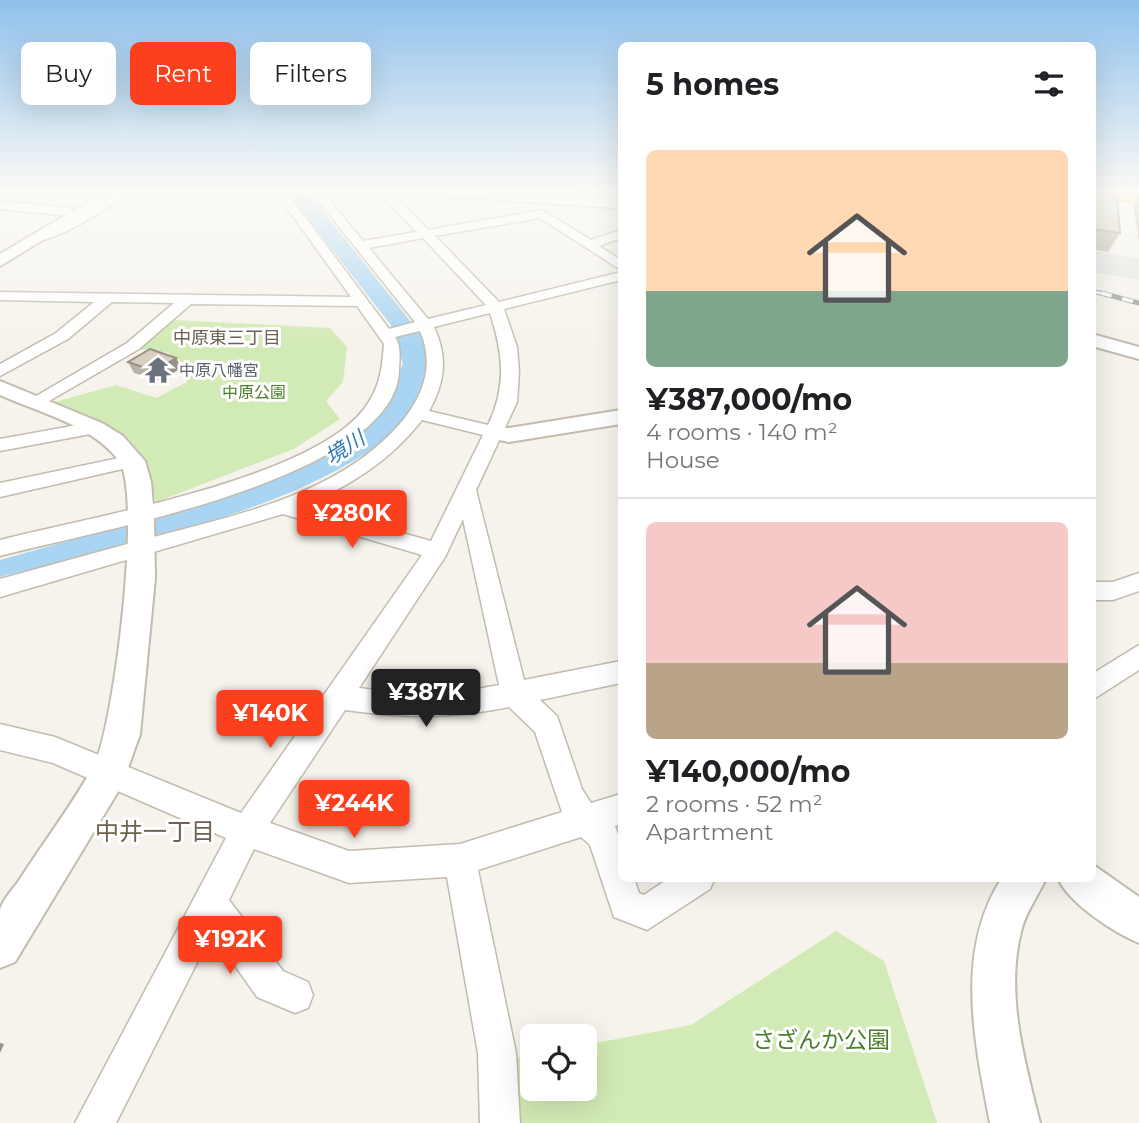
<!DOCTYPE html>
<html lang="en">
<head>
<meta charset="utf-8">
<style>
	body { margin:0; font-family:Montserrat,"Noto Sans JP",sans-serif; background:#f6f6f6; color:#202124; height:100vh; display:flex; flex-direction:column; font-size:26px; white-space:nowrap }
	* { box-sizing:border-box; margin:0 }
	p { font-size:23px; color:#757577 }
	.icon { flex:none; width:38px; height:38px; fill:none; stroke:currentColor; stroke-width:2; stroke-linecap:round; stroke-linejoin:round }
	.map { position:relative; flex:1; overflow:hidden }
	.sheet { position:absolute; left:618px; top:42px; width:478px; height:840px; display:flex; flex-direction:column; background:#fff; border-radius:10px; box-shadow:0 7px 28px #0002 }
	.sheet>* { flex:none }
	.guide { position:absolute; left:21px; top:42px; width:492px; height:63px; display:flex; gap:14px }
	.fabs { position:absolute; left:520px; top:1024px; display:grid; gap:14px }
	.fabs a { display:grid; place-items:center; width:77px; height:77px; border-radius:10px; background:#fff; box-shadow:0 7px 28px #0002; font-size:35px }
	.price { position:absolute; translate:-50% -60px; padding:0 16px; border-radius:7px; background:#fc3f1d; color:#fff; font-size:23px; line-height:46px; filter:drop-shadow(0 2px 4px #0008) }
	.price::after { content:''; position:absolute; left:50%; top:42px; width:21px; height:16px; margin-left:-10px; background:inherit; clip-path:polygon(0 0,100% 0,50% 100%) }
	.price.on { background:#222; color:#fff }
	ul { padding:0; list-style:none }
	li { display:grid; align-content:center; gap:14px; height:371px; padding:0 28px }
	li+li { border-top:2px solid #e0e0e0 }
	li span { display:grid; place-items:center; height:217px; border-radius:10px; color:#555 }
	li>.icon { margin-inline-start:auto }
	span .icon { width:126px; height:126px; fill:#fffc; stroke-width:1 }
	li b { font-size:30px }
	h2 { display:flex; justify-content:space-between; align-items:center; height:84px; padding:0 28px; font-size:30px }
	.pill { padding:0 24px; border-radius:10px; background:#fff; box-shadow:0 7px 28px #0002; font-size:24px; line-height:63px }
	.pill.on { background:#fc3f1d; color:#fff }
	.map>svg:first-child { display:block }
</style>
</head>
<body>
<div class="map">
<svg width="1139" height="1123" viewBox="0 0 1139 1123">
	<rect width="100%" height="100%" fill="#f6f3ec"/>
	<!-- green -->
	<path fill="#d2eab5" d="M175,320L330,328L347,347L343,382L326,401L340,419L294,449L156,502C152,489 149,474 144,461C130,427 85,415 55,402L116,385L156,398L187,382L186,365L168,353L136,349Z
		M836,931L884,961L937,1123H503L497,1062L532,1055V1088H584L585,1045L691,1025Z"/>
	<!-- parking -->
	<path fill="#e5e3e0" d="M1092,251L1139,258V280L1092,272Z"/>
	<!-- water -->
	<path fill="#a9d4f2" d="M285,189H305L423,337C425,345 432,358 431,367C421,490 97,552 0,577V560L237,494L274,479L385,401L403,364L391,325Z"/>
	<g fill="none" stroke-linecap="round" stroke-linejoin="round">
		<defs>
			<path id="minor" d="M121,189H134C120,202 42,251 29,240L66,222Z
				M268,189H280L290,197L389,329L415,322L309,189H320L363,241L416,232L377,189H388L428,230L542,210L591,240L621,230V238L599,246L621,260V270L540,218L435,236L499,302L621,272V280L504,309L517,347L519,372L517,402L476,490L524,680L621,661V683L540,700L557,716L582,789L591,803L621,794V824L615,826L621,843V878H634L639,893L644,895L669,878H715L710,889L647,930L614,917L590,845L581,837L478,870L516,1053L520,1123H480L478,1053L447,877L349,883L254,849L229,900L283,971L308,982L313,995L308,1008L295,1013L257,997L212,933L116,1123H75L226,838L53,763L0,750V724L55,737L241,813L422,555L283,514L0,597V579C46,566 92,554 138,541C230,516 340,497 404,419C425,392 434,363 420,331L395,337C402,347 399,360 399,372C393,480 85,533 0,556V540C89,517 310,480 364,409C380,388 382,369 384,344L357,306L191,304L139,349L37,408L31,407L28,403L31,399L127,343L174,303L112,302L68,339L0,376V364L56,333L94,302L0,300V292L351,297L282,201ZM423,238L486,305L428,319L369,248ZM490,313C503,353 507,386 488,425L429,411C445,383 448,357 434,327ZM422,420L483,435L431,541L304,506C351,485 390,461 422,420ZM463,519L499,685C452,695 406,694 359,688L445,557ZM509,707L535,732L562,812L460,844L349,851L270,823L345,710C403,718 451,719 509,707Z
				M0,201L69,208L75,212L69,216L0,209Z
				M94,422L101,424L103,428L101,432L0,451V439Z
				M133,455L143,461L140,465L0,497V483Z
				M1139,573V591L1113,600H1092V582H1113Z
				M1139,645V670L1092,700V674Z"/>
			<path id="tertiary" d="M110,189H126L0,266V254Z
				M391,189H455L621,200V208L398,193Z
				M1092,334L1139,347V359L1092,346Z
				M0,381L102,423L123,436L145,461L151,482L154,517L155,578L140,734L122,785L15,962L0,968C0,950 0,927 0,910C2,900 14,888 20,879C44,841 74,803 95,763C114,724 143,494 119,461C94,426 38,412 0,395Z
				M621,410V424L509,442L485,437L481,432L485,427L509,428Z
				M1092,864L1139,897V943C1115,933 1068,903 1058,878H1092Z
				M1002,878H1046C1038,897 1025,912 1021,932C1005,994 1025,1063 1040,1123H990C975,1044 954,951 1002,878Z"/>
			<path id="trunk" d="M1092,189L1139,190V202L1092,195Z"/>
			<path id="motorway" d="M1101,189H1139V199L1104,193Z"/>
		</defs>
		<!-- minor casing -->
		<use href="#minor" stroke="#c2bbae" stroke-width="3"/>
		<!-- tertiary casing -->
		<use href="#tertiary" stroke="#c2bbae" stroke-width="4"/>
		<!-- trunk casing -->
		<use href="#trunk" stroke="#e0a43c" stroke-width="4"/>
		<!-- motorway casing -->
		<use href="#motorway" stroke="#e0a43c" stroke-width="4"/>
		<!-- minor -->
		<use href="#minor" fill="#fff" fill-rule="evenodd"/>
		<!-- tertiary -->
		<use href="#tertiary" fill="#fff" fill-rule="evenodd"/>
		<!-- trunk -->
		<use href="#trunk" fill="#ffd985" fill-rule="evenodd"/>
		<!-- motorway -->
		<use href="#motorway" fill="#ffcf6e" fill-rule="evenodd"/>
		<defs>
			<path id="rail-far1" d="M571,189L621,193
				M1092,291L1108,295"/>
			<path id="rail" d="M1101,293L1139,303"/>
		</defs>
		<!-- rail-far1 casing -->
		<use href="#rail-far1" stroke="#9a9a9a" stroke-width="4.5"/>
		<!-- rail casing -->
		<use href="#rail" stroke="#9a9a9a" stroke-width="5"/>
		<!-- rail-far1 -->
		<use href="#rail-far1" stroke="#fff" stroke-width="2.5" stroke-dasharray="9" stroke-linecap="butt"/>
		<!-- rail -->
		<use href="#rail" stroke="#fff" stroke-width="3.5" stroke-dasharray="11" stroke-linecap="butt"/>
	</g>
	<!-- wall -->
	<path fill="#bab2a6" d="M1092,192L1120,233L1108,252L1092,249Z
		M1139,194V241L1133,204Z
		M176,358L181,368L160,381L134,373L128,362Z"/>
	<!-- shaded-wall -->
	<path fill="#979187" d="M176,358L181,368L160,381L154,371Z
		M0,1043L4,1044L0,1053Z"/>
	<!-- building -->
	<path fill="#d8cfc1" stroke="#979187" stroke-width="2" d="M1092,192L1117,196L1120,233L1092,229Z
		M150,349L176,358L154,371L128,362Z"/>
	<!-- sky -->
	<linearGradient id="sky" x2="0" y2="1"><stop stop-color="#8fc1ec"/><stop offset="0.55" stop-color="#fbfaf6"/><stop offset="1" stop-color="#fbfaf6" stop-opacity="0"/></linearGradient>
	<rect width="1139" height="346" fill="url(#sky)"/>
	<!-- icons -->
	<defs>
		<symbol id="temple-bare" viewBox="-9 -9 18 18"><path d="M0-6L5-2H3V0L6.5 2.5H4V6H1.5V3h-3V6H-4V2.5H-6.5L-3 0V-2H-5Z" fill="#6b7280" stroke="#fff" stroke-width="2.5" paint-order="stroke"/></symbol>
	</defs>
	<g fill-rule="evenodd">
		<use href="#temple-bare" x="139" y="351" width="38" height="38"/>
	</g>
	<g text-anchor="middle" stroke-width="6" stroke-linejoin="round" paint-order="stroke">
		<!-- far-worship labels -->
		<g font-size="16" fill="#5b616d" stroke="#fff" text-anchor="start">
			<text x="179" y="376">中原八幡宮</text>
		</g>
		<!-- far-park labels -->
		<g font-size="16" fill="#4a7f2a" stroke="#fff">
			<text x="254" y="398">中原公園</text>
		</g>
		<!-- far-neighbourhood labels -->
		<g font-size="18" fill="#6e6250" stroke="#fff">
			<text x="227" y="344">中原東三丁目</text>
		</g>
		<!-- water labels -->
		<g font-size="21" font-style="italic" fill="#2e7ab2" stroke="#fff">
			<text transform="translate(345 448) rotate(-33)" y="7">境川</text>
		</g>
		<!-- near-park labels -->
		<g font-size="23" fill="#4a7f2a" stroke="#fff">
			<text x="821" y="1048">さざんか公園</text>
		</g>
		<!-- near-neighbourhood labels -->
		<g font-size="24" fill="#6e6250" stroke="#fff">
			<text x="155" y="840">中井一丁目</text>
		</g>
	</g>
</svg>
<div class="fabs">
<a><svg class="icon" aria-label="locate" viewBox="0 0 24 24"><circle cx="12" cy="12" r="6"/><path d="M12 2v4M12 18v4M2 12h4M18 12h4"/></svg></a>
</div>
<b class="price" style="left:352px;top:550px">¥280K</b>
<b class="price on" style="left:426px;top:729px">¥387K</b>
<b class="price" style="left:270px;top:750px">¥140K</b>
<b class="price" style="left:354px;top:840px">¥244K</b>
<b class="price" style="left:230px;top:976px">¥192K</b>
<div class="guide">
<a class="pill">Buy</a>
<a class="pill on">Rent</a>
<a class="pill">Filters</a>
</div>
<section class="sheet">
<h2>5 homes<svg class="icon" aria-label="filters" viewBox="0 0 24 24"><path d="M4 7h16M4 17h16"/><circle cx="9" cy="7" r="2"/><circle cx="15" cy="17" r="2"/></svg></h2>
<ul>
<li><span style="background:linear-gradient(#ffd9b3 65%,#7fa58c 0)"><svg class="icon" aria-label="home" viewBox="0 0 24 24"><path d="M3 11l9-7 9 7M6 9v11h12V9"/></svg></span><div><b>¥387,000/mo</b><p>4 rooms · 140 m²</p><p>House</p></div></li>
<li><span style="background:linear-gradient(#f6c9c9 65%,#b9a48a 0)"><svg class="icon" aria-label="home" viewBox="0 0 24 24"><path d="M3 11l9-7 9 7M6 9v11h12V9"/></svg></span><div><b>¥140,000/mo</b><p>2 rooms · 52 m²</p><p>Apartment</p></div></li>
</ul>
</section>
</div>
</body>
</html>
